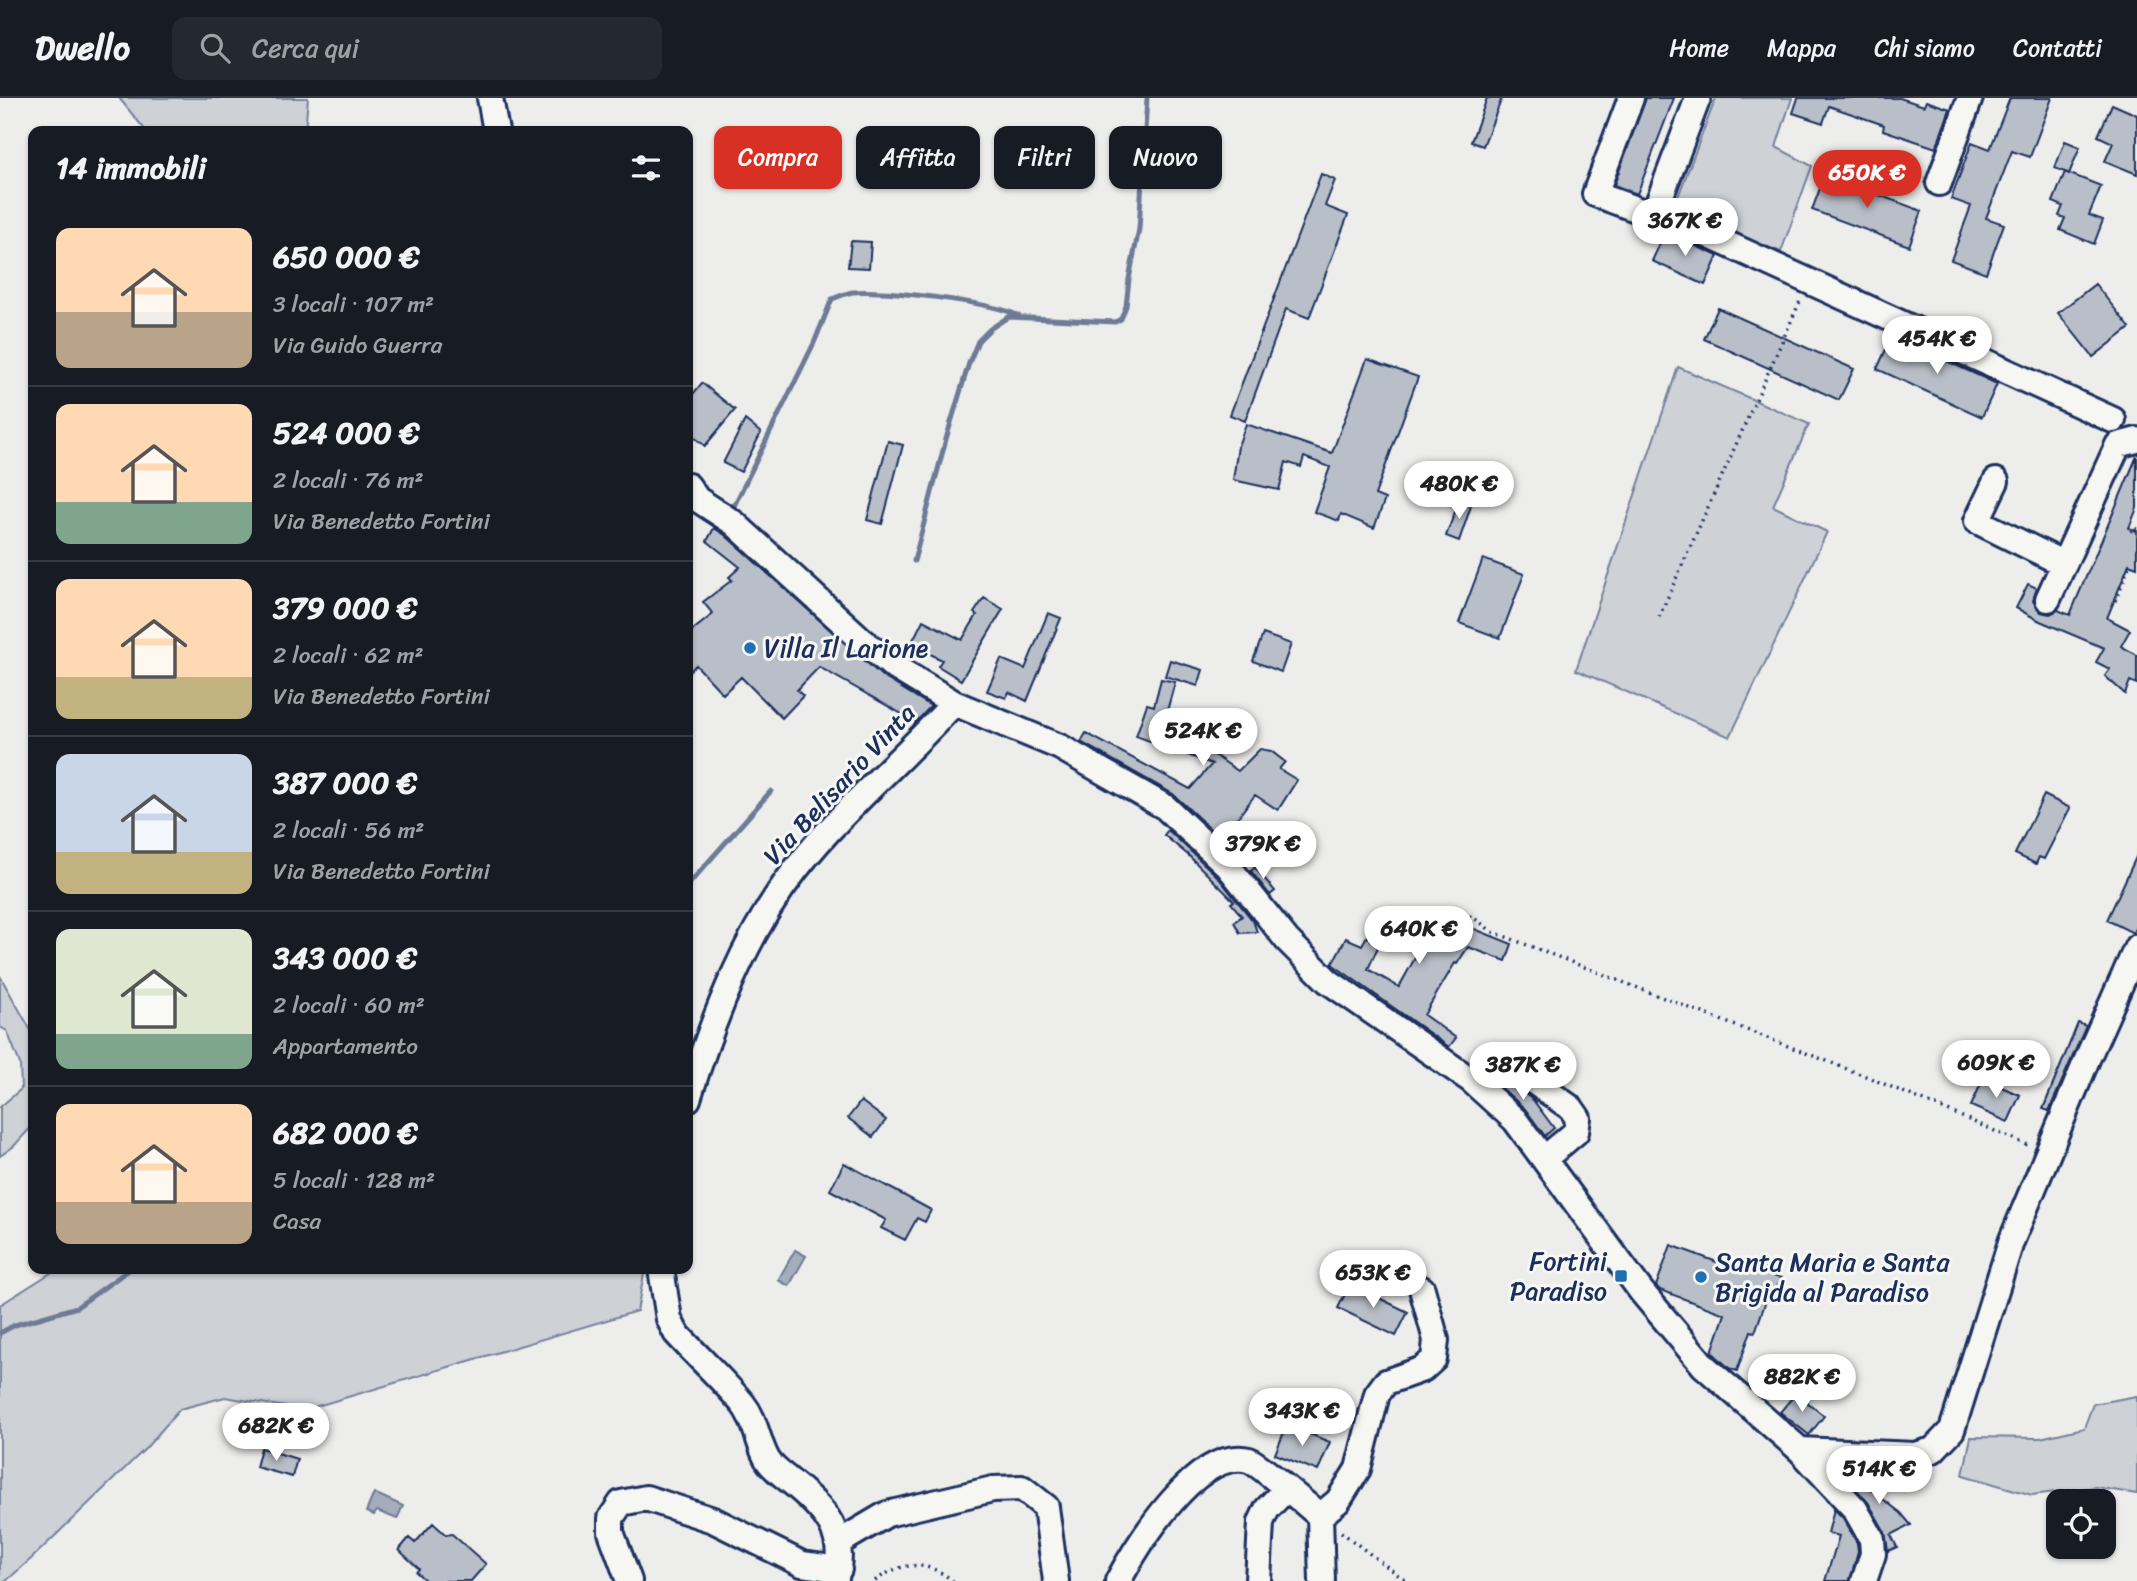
<!DOCTYPE html>
<html lang="it">
<head>
<meta charset="utf-8">
<style>
	body { margin:0; font-family:Sriracha,sans-serif; background:#242831; color:#f1f3f6; height:100vh; display:flex; flex-direction:column; font-size:26px; white-space:nowrap }
	* { box-sizing:border-box; margin:0 }
	p { font-size:23px; color:#9ea1a6 }
	.icon { flex:none; width:38px; height:38px; fill:none; stroke:currentColor; stroke-width:2; stroke-linecap:round; stroke-linejoin:round }
	.map { position:relative; flex:1; overflow:hidden }
	.details { position:absolute; left:28px; top:28px; width:665px; height:1148px; display:flex; flex-direction:column; background:#171b24; border-radius:14px; box-shadow:0 2px 5px #0004 }
	.details>* { flex:none }
	.hud { position:absolute; left:714px; top:28px; width:665px; height:63px; display:flex; gap:14px }
	.fabs { position:absolute; left:2046px; top:1391px; display:grid; gap:14px }
	.fabs a { display:grid; place-items:center; width:70px; height:70px; border-radius:14px; background:#171b24; box-shadow:0 2px 5px #0004; font-size:35px }
	.price { position:absolute; translate:-50% -60px; padding:0 16px; border-radius:24px; background:#fff; color:#222; font-size:23px; line-height:46px; filter:drop-shadow(0 2px 4px #0008) }
	.price::after { content:''; position:absolute; left:50%; top:42px; width:21px; height:16px; margin-left:-10px; background:inherit; clip-path:polygon(0 0,100% 0,50% 100%) }
	.price.active { background:#d93025; color:#fff }
	ul { padding:0; list-style:none }
	li { display:flex; align-items:center; gap:21px; height:175px; padding:0 28px }
	li+li { border-top:2px solid #363941 }
	li span { display:grid; place-items:center; flex:none; width:196px; height:140px; border-radius:14px; color:#555 }
	li>.icon { margin-inline-start:auto }
	span .icon { width:84px; height:84px; fill:#fffc; stroke-width:1 }
	li b { font-size:30px }
	h2 { display:flex; justify-content:space-between; align-items:center; height:84px; padding:0 28px; font-size:30px }
	.pill { padding:0 24px; border-radius:14px; background:#171b24; box-shadow:0 2px 5px #0004; font-size:24px; line-height:63px }
	.pill.active { background:#d93025; color:#fff }
	header { display:flex; align-items:center; gap:42px; box-sizing:border-box; height:98px; padding:0 35px; background:#171b24; border-bottom:2px solid #363941 }
	header strong { font-size:33px }
	nav { display:flex; gap:38px; margin-inline-start:auto; font-size:24px }
	.search { width:490px; height:63px; background:#242831; display:flex; align-items:center; gap:18px; box-sizing:border-box; padding:0 24px; border-radius:14px; color:#9ea1a6; font-size:26px }
	.map>svg:first-child { display:block }
</style>
</head>
<body>
<header>
<strong>Dwello</strong>
<div class="search"><svg class="icon" aria-label="search" viewBox="0 0 24 24"><circle cx="10" cy="10" r="6"/><path d="M15 15l6 6"/></svg>Cerca qui</div>
<nav><a>Home</a><a>Mappa</a><a>Chi siamo</a><a>Contatti</a></nav>
</header>
<div class="map">
<svg width="2137" height="1483" viewBox="0 0 2137 1483">
	<rect width="100%" height="100%" fill="#edeeec"/>
	<filter id="ink" filterUnits="userSpaceOnUse"><feTurbulence type="fractalNoise" baseFrequency=".0143" numOctaves="2"/><feDisplacementMap in="SourceGraphic" scale="14" xChannelSelector="R" yChannelSelector="G"/><feConvolveMatrix kernelMatrix="1 2 1 2 8 2 1 2 1" color-interpolation-filters="sRGB"/></filter>
	<g filter="url(#ink)">
		<!-- green -->
		<path fill="#ced2d7" stroke="#74809a" stroke-width="2" d="M119,0H308L305,33H146Z
			M1716,0H1792L1776,49L1812,68L1781,154L1673,112Z
			M1678,269L1809,326L1773,408L1827,434L1730,639L1576,572Z
			M0,878L33,936V1027L14,1048L0,1058V1009L21,991L20,966L7,933L0,929Z
			M57,1171H645L637,1213L304,1312L225,1299L180,1311L146,1350L31,1461L6,1483H0V1207Z
			M2137,1298V1396L2095,1389L2032,1397L1963,1377L1971,1339L2040,1340L2084,1330L2093,1306Z"/>
		<!-- water -->
		<path fill="#a5acbc" stroke="#6e7a96" stroke-width="2" d="M795,1152L806,1158L789,1188L778,1182Z
			M374,1395L403,1408L397,1421L377,1413L374,1417L366,1414Z"/>
		<g fill="none" stroke-linecap="round" stroke-linejoin="round">
			<!-- stream -->
			<path stroke="#6e7a96" stroke-width="5" d="M734,408L814,245L832,201C838,199 846,195 853,194C882,191 994,204 1019,218
				M914,463L946,341L969,265L978,243L990,231L1008,219L1115,224L1121,221L1126,208L1129,181L1139,131L1147,0
				M688,787L771,693
				M0,1235L15,1227L77,1209L130,1171"/>
		</g>
		<!-- building -->
		<path fill="#b9bfc8" stroke="#1b2f5e" stroke-width="2" d="M1487,0H1502L1483,48L1471,44Z
			M1646,0H1674L1637,96L1614,87Z
			M1798,0H1900L1924,8L1926,3L1950,11L1936,50L1883,32L1884,27L1829,8L1823,25L1793,15Z
			M2010,0H2052L2030,59L2012,53L1986,120L2004,126L1986,175L1951,162L1971,108L1951,101L1972,44L1990,51Z
			M2112,6L2137,17V76L2105,63L2113,45L2098,38Z
			M2065,43L2080,49L2069,76L2055,70Z
			M2065,74L2101,88L2089,117L2103,122L2094,146L2060,132L2065,120L2059,118L2063,108L2053,104Z
			M1321,76L1335,82L1325,108L1348,117L1309,220L1286,211L1245,323L1230,317Z
			M1825,77L1922,113L1909,148L1812,112Z
			M1665,134L1718,158L1705,187L1652,163Z
			M851,143L871,144L869,170L848,169Z
			M2095,186L2130,230L2093,259L2058,215Z
			M1718,210L1854,271L1839,302L1704,241Z
			M1892,238L1997,286L1982,319L1877,271Z
			M1367,261L1418,279L1375,397L1385,401L1374,430L1341,416L1339,423L1314,414L1330,369L1304,359L1301,369L1286,364L1279,392L1233,382L1238,348L1246,326L1332,355Z
			M702,285L735,312L705,348L688,334V302Z
			M745,322L761,335L741,374L723,365Z
			M888,343L903,347L882,426L867,422Z
			M2137,358V410L2129,430L2137,433V469L2129,466L2107,520L2130,532L2121,548L2137,557V586L2130,583L2125,596L2105,578L2110,571L2096,564L2104,550L2040,523L2016,510L2028,486L2037,490L2033,503L2041,514L2050,516L2058,512L2070,517Z
			M1459,403L1471,408L1459,443L1446,438Z
			M714,430L725,437L883,579L931,608L916,624L819,569L797,592L803,598L782,620L741,579L723,596L696,567L688,575V536L713,516L703,504L732,482L729,479L740,469L707,443Z
			M1483,461L1524,476L1500,540L1459,525Z
			M984,500L1003,511L961,582L938,568L942,562L911,546L923,522L962,542L977,517L974,515Z
			M1048,515L1061,520L1027,603L1009,594L1006,600L987,593L1001,561L1025,571Z
			M1263,536L1291,546L1281,574L1253,563Z
			M1170,562L1203,572L1198,588L1165,578Z
			M1161,581L1175,584L1167,613L1208,628L1201,648L1238,673L1260,651L1271,653L1285,664L1279,671L1297,682L1278,712L1255,697L1221,741L1173,696L1081,644L1086,635L1190,691L1212,666L1136,638L1147,606L1154,608Z
			M2044,697L2070,710L2044,761L2039,759L2036,766L2015,756Z
			M1168,732L1217,778L1253,823L1257,834L1240,835L1234,824L1242,818L1231,805L1234,803L1188,757L1164,737Z
			M2137,757V827L2133,835L2107,822Z
			M1255,769L1275,793L1270,797L1251,773Z
			M1398,816L1439,838L1450,818L1462,821L1472,827V830L1512,846L1506,863L1468,849L1457,866L1455,865L1424,917L1456,940L1449,949L1332,866L1346,840L1362,847L1367,838L1378,849L1368,871L1399,889L1420,851L1389,834Z
			M2078,925L2086,928L2049,1013L2043,1011Z
			M1490,970L1533,1002L1554,1030L1545,1038L1525,1011L1485,975Z
			M1983,981L2020,997L2008,1024L1971,1008Z
			M861,1003L886,1022L873,1039L848,1020Z
			M844,1065L931,1112L925,1124L917,1120L905,1142L881,1130L886,1122L830,1092Z
			M1671,1147L1733,1170L1736,1161L1775,1175L1773,1178L1781,1180L1773,1202L1767,1200L1755,1234L1751,1233L1737,1273L1729,1270L1712,1254L1725,1216L1660,1192L1656,1188Z
			M1350,1186L1408,1214L1396,1238L1338,1210Z
			M1796,1295L1824,1318L1809,1337L1780,1314Z
			M1287,1327L1330,1344L1318,1373L1275,1356Z
			M261,1350L297,1361L292,1379L256,1369Z
			M1849,1369L1868,1370L1861,1384L1901,1415L1911,1427L1891,1437L1897,1449L1888,1453L1885,1434L1868,1404L1844,1378Z
			M1834,1411L1843,1420L1857,1445L1858,1454L1850,1483H1825L1839,1438L1828,1435Z
			M433,1425L446,1437L452,1436L486,1466L471,1483H426L416,1474L419,1471L399,1452L409,1440L415,1445Z"/>
		<g fill="none" stroke-linecap="round" stroke-linejoin="round">
			<defs>
				<path id="minor" d="M490,0L496,33
					M1631,0L1595,96L1641,113H1655L2113,322
					M1939,85L1970,0
					M1655,113L1698,0
					M1996,383L1977,423L2064,466
					M688,388L697,401L734,425L863,543L893,568L954,605L1060,649L1165,709L1228,768L1287,842L1328,883L1472,983L1515,1022L1641,1193L1704,1268L1800,1352L1855,1411L1872,1441L1873,1456L1864,1483
					M2048,501L2118,347L2137,342
					M1507,965L1571,1010L1578,1020L1576,1034L1544,1061
					M688,1001C713,921 744,838 796,771C843,711 903,661 954,605
					M661,1171L669,1221L676,1235C698,1259 723,1282 743,1306C756,1322 757,1343 767,1361C772,1370 782,1376 790,1383C824,1411 849,1435 835,1483
					M1800,1352L1915,1357L1933,1352L1952,1332L2011,1144L2088,959L2137,849
					M1320,1418L1338,1403L1358,1371L1377,1296L1386,1284L1423,1271L1434,1261L1436,1242L1422,1191
					M1320,1418L1322,1483
					M838,1445L887,1416L993,1391L1022,1390L1046,1409L1056,1483
					M629,1483L611,1434V1420L621,1405L646,1400L713,1422L802,1466L839,1471
					M1118,1483C1138,1446 1197,1349 1249,1362C1258,1365 1309,1409 1320,1418
					M1258,1483L1261,1424L1267,1411L1286,1391"/>
			</defs>
			<!-- minor casing -->
			<use href="#minor" stroke="#1b2f5e" stroke-width="30"/>
			<!-- path -->
			<path stroke="#1b2f5e" stroke-width="3.5" stroke-dasharray="2 5" stroke-linecap="butt" d="M2131,434L2133,430L2137,431
				M2115,503L2129,470L2132,468
				M1659,519L1801,201
				M1442,816C1464,811 1474,819 1491,833L1868,979L2030,1048
				M1341,1434L1406,1483
				M875,1483C902,1463 927,1462 953,1483"/>
			<!-- minor -->
			<use href="#minor" stroke="#f6f6f2" stroke-width="24"/>
		</g>
	</g>
	<!-- markers -->
	<g fill="#1f6fb2" stroke="#f6f6f2" stroke-width="2.5">
		<circle cx="750" cy="550" r="7"/>
		<rect x="1614" y="1171" width="14" height="14" rx="3.5"/>
		<circle cx="1701" cy="1179" r="7"/>
	</g>
	<g text-anchor="middle" stroke-width="6" stroke-linejoin="round" paint-order="stroke">
		<!-- poi labels -->
		<g font-size="26" fill="#1b2f5e" stroke="#f6f6f2" text-anchor="start">
			<text x="764" y="559">Villa Il Larione</text>
			<text x="1607" y="1172" text-anchor="end">Fortini<tspan x="1607" dy="30">Paradiso</tspan></text>
			<text x="1715" y="1173">Santa Maria e Santa<tspan x="1715" dy="30">Brigida al Paradiso</tspan></text>
		</g>
		<!-- street labels -->
		<g font-size="26" fill="#1b2f5e" stroke="#f6f6f2">
			<text transform="translate(839 686) rotate(-47)" y="9">Via Belisario Vinta</text>
		</g>
	</g>
</svg>
<div class="fabs">
<a><svg class="icon" aria-label="locate" viewBox="0 0 24 24"><circle cx="12" cy="12" r="6"/><path d="M12 2v4M12 18v4M2 12h4M18 12h4"/></svg></a>
</div>
<b class="price active" style="left:1867px;top:112px">650K €</b>
<b class="price" style="left:1685px;top:160px">367K €</b>
<b class="price" style="left:1937px;top:278px">454K €</b>
<b class="price" style="left:1459px;top:423px">480K €</b>
<b class="price" style="left:1203px;top:670px">524K €</b>
<b class="price" style="left:1263px;top:783px">379K €</b>
<b class="price" style="left:1419px;top:868px">640K €</b>
<b class="price" style="left:1996px;top:1002px">609K €</b>
<b class="price" style="left:1523px;top:1004px">387K €</b>
<b class="price" style="left:1373px;top:1212px">653K €</b>
<b class="price" style="left:1802px;top:1316px">882K €</b>
<b class="price" style="left:1302px;top:1350px">343K €</b>
<b class="price" style="left:276px;top:1365px">682K €</b>
<b class="price" style="left:1879px;top:1408px">514K €</b>
<div class="hud">
<a class="pill active">Compra</a>
<a class="pill">Affitta</a>
<a class="pill">Filtri</a>
<a class="pill">Nuovo</a>
</div>
<section class="details">
<h2>14 immobili<svg class="icon" aria-label="filters" viewBox="0 0 24 24"><path d="M4 7h16M4 17h16"/><circle cx="9" cy="7" r="2"/><circle cx="15" cy="17" r="2"/></svg></h2>
<ul>
<li><span style="background:linear-gradient(#ffd9b3 60%,#b9a48a 0)"><svg class="icon" aria-label="home" viewBox="0 0 24 24"><path d="M3 11l9-7 9 7M6 9v11h12V9"/></svg></span><div><b>650 000 €</b><p>3 locali · 107 m²</p><p>Via Guido Guerra</p></div></li>
<li><span style="background:linear-gradient(#ffd9b3 70%,#7fa58c 0)"><svg class="icon" aria-label="home" viewBox="0 0 24 24"><path d="M3 11l9-7 9 7M6 9v11h12V9"/></svg></span><div><b>524 000 €</b><p>2 locali · 76 m²</p><p>Via Benedetto Fortini</p></div></li>
<li><span style="background:linear-gradient(#ffd9b3 70%,#c2b280 0)"><svg class="icon" aria-label="home" viewBox="0 0 24 24"><path d="M3 11l9-7 9 7M6 9v11h12V9"/></svg></span><div><b>379 000 €</b><p>2 locali · 62 m²</p><p>Via Benedetto Fortini</p></div></li>
<li><span style="background:linear-gradient(#c9d6e8 70%,#c2b280 0)"><svg class="icon" aria-label="home" viewBox="0 0 24 24"><path d="M3 11l9-7 9 7M6 9v11h12V9"/></svg></span><div><b>387 000 €</b><p>2 locali · 56 m²</p><p>Via Benedetto Fortini</p></div></li>
<li><span style="background:linear-gradient(#dfe7d0 75%,#7fa58c 0)"><svg class="icon" aria-label="home" viewBox="0 0 24 24"><path d="M3 11l9-7 9 7M6 9v11h12V9"/></svg></span><div><b>343 000 €</b><p>2 locali · 60 m²</p><p>Appartamento</p></div></li>
<li><span style="background:linear-gradient(#ffd9b3 70%,#b9a48a 0)"><svg class="icon" aria-label="home" viewBox="0 0 24 24"><path d="M3 11l9-7 9 7M6 9v11h12V9"/></svg></span><div><b>682 000 €</b><p>5 locali · 128 m²</p><p>Casa</p></div></li>
</ul>
</section>
</div>
</body>
</html>
